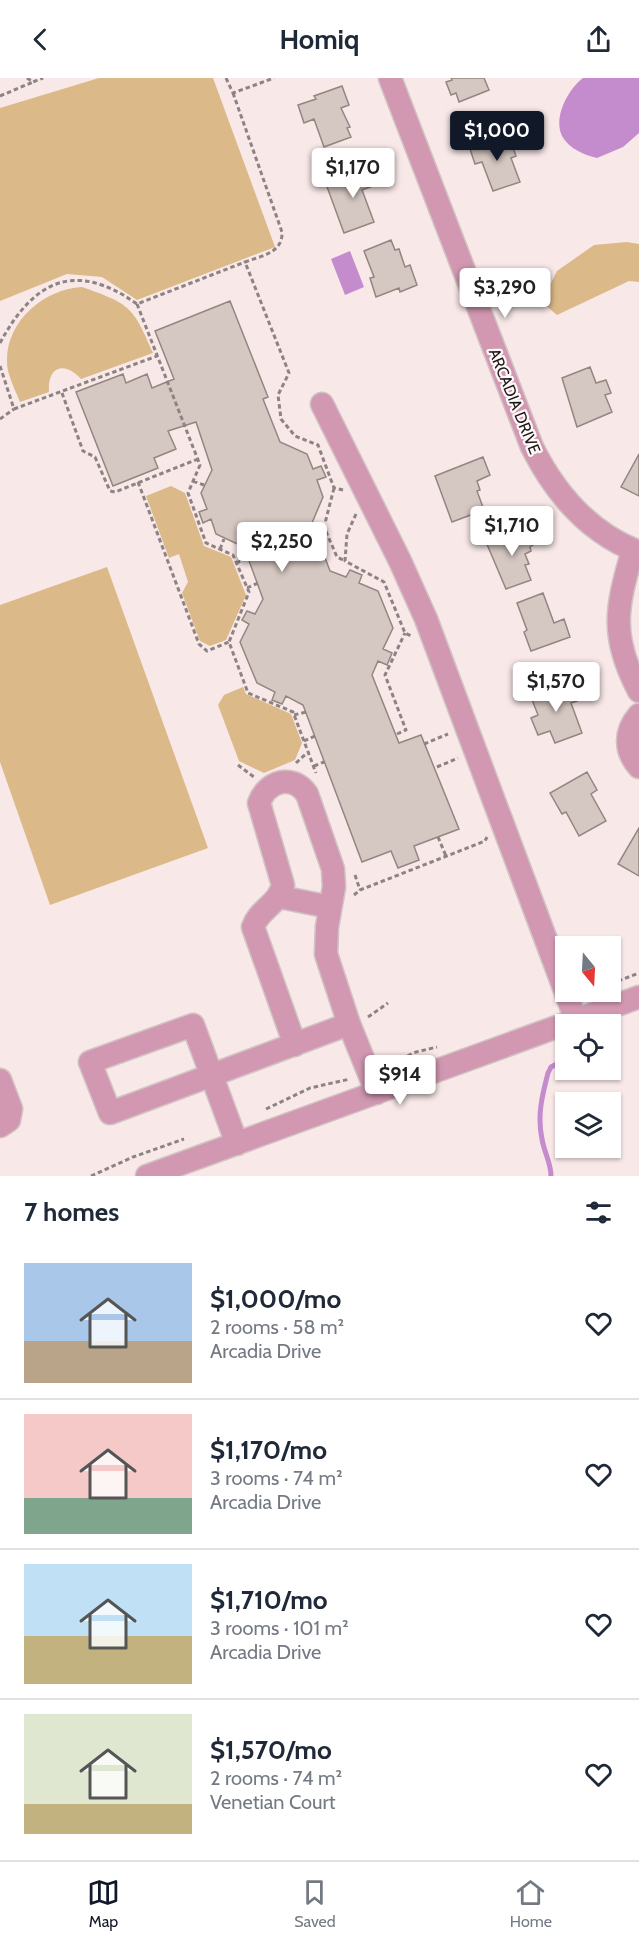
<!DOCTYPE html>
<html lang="en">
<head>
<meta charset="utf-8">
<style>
	body { margin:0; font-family:Cabin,sans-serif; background:#f6f6f7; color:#1f2937; height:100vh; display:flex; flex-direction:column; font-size:22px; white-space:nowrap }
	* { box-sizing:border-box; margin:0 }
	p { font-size:20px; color:#747a83 }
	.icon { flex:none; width:33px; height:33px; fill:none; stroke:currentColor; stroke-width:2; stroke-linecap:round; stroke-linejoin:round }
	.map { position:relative; height:1098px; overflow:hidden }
	.side { display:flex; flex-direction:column; background:#fff; flex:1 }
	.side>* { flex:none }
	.needle { width:39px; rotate:162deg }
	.controls { position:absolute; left:555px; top:858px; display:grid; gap:12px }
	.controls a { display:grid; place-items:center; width:66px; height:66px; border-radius:0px; background:#fff; box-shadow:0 2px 4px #0004; font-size:30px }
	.price { position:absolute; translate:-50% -51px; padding:0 14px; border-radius:6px; background:#fff; color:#222; font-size:20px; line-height:39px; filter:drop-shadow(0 2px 3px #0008) }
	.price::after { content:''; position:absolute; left:50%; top:36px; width:18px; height:14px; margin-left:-9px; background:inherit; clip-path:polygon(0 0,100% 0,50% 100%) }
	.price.active { background:#111827; color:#fff }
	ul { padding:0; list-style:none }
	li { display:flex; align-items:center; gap:18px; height:150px; padding:0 24px }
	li+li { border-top:2px solid #e0e1e3 }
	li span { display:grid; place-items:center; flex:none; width:168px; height:120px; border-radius:0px; color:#555 }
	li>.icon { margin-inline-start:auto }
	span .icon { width:72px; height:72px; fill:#fffc; stroke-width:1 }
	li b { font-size:26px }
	h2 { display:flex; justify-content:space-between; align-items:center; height:72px; padding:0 24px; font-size:26px }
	header { display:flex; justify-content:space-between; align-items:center; height:78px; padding:0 24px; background:#fff; font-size:27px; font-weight:700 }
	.tab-bar { display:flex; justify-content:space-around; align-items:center; height:84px; border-top:2px solid #e0e1e3; background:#fff; font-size:16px; color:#747a83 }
	.tab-bar a { display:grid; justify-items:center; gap:3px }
	.tab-bar .active { color:#111827 }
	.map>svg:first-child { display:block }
</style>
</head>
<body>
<header><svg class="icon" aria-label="back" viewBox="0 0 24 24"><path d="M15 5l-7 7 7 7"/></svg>Homiq<svg class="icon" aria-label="share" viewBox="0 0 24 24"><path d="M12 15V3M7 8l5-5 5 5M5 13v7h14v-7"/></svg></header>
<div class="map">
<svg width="639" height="1098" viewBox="0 0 639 1098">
	<rect width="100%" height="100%" fill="#f8e8e8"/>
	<!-- green -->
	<path fill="#dcb988" d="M99,0H213L275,169L137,222L102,199L67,196L0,223V30Z
		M627,164L639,166V204L629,203L557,237L545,227L546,215L557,193L594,167Z
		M82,209C130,226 133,228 153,275L81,301C65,283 47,288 49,314L20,324C16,314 11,304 8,293C0,249 41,211 82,209Z
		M171,408L185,415L204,468L231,479L246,517L226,562L210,568L200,563L182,515L188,504L179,476L169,480L146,418Z
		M107,489L208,770L50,827L0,684V527Z
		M243,609L246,616L291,636L302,665L295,682L264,695L239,683L218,627L224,617Z"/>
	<!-- water -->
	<path fill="#c48ccc" d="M583,0H639V55L623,69L597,80C585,77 569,71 562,58C553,40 568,11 583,0Z
		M350,173L364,209L345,217L331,181Z"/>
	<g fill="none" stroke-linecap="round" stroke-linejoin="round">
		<!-- stream -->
		<path stroke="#c48ccc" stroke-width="5" d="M605,946L615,936
			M551,1098C551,1085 544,1074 542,1061C537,1038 542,1018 548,995L551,989L566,981"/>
	</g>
	<!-- building -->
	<path fill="#d5c7c1" stroke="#938680" stroke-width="1.5" d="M451,0H484L489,12L459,24L456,15L451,17L446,4L452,2Z
		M342,8L349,27L341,30L350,49L347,50L351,59L324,69L314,41L304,45L298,27L316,21L314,18Z
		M493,60L496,66L510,61L516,78L511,80L520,104L493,113L482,84L475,86L469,68Z
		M371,89L378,106L362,112L374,144L344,155L326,106Z
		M391,162L395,172L399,171L405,189L410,187L417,207L400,214L399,210L376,219L370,200L374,199L364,173Z
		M230,223L268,319L263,321L280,364L307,376L313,391L321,388L326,399L317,402L323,419L312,445L330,493L346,499L350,492L362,497L359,505L378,513L393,550L383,571L392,575L387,587L378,583L372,597L399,665L421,657L459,751L414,768L419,782L398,790L391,773L362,784L303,627L286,618L282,626L272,622L275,614L257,605L240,564L249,546L242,542L247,533L255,536L263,521L244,469L216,456L211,441L203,445L199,434L207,431L201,415L212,392L196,344L168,353L176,371L154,380L158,390L113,408L76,314L123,296L126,305L147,296L152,310L174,301L155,253Z
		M590,289L596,305L606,302L611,315L605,317L612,334L577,349L562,300Z
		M639,376V418L621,409Z
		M483,379L490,397L477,403L480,412L477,413L484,432L452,444L435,398Z
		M526,449L533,467L530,469L531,473L525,476L529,486L525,487L531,502L506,511L486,464Z
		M543,515L554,545L564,541L570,559L531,573L524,554L527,552L517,525Z
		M570,605L577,623L571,625L582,655L555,665L550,653L538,657L531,640L538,637L531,619Z
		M587,694L597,712L591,716L606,743L579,758L566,734L562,736L550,715Z
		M639,750V798L618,786Z"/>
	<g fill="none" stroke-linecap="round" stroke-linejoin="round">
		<defs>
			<path id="minor" d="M390,0L532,369C555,415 589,455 639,474
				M322,326L400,483L426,541L576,942
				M633,472C616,530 610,558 639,613
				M639,637C625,653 624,672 639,689
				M280,819L330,829
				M295,967L253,849C259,831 278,827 283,807L259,725C267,703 292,695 307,716L333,791L334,809L327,849L326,876L349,946L377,1015
				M0,1002L11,1031L9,1042L0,1048
				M237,1066L193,947L90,984L110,1035L349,946
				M147,1098L639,919"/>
		</defs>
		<!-- minor casing -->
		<use href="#minor" stroke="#d1c3c3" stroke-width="25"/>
		<!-- path -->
		<path stroke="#8d8383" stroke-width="3" stroke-dasharray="4.5 3" stroke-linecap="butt" d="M27,0L33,4L43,0
			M226,0L233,15L274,0
			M233,15L282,154C283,175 261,178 245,184L289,295L278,317L281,341L295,358L318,367L334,410L343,412
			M0,18L33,4
			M137,226L200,387L188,415L206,465L233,477L249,514L229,564L248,615L293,634L316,695
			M0,265C34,202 75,182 137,226L245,184
			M0,288L14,331L157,278
			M62,315L83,373L95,379L110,413L115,414L198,381
			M0,341L14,331
			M193,403L204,407
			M138,404L199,566L207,573L229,564
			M334,410L324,449L337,479L345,483
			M356,436L347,456L345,483L384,504L405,555L411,558
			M220,471L224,461
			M236,485L248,480
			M247,510L258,505
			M294,637L306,634
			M397,656L406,652L385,597L405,555
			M304,663L315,658
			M424,666L448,656
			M296,685L308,674
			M238,687L254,699
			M314,688L324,684
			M437,689L458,680
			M438,759L446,778
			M355,797L360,812
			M354,817L360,812L485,763L487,759
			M618,903L639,895
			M368,939L388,925
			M387,987L416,974L437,969
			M266,1031L310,1010L350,1001
			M91,1098L133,1079L184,1061"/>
		<!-- minor -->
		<use href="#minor" stroke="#d298b2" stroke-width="22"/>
	</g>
	<g text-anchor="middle" stroke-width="4.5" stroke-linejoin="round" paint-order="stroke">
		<!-- street labels -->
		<g font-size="16" fill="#1d1818" stroke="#fff8f8">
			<text transform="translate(515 323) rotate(68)" y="6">ARCADIA DRIVE</text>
		</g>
	</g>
</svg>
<div class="controls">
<a><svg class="needle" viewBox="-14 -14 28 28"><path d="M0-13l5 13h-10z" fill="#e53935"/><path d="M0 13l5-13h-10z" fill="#747a83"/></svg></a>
<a><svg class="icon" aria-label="locate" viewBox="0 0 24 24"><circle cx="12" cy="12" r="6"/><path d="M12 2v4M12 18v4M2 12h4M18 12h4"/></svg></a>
<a><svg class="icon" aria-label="layers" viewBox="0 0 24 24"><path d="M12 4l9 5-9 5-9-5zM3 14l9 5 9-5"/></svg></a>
</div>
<b class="price active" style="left:497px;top:84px">$1,000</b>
<b class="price" style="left:353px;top:121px">$1,170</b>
<b class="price" style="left:505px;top:241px">$3,290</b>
<b class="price" style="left:512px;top:479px">$1,710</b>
<b class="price" style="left:282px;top:495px">$2,250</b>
<b class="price" style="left:556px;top:635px">$1,570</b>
<b class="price" style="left:400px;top:1028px">$914</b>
</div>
<section class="side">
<h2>7 homes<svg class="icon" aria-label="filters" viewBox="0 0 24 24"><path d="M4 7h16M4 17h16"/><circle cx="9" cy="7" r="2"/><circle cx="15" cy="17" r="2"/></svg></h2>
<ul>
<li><span style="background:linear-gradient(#a9c7e8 65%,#b9a48a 0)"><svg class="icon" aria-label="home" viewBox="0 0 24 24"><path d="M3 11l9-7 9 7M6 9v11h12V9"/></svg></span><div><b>$1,000/mo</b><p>2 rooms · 58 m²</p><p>Arcadia Drive</p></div><svg class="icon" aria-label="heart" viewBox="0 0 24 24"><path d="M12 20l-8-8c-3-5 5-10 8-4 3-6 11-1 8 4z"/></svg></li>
<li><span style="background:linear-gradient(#f6c9c9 70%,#7fa58c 0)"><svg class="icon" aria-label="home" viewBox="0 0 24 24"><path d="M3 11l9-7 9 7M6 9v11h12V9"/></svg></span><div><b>$1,170/mo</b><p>3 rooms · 74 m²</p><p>Arcadia Drive</p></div><svg class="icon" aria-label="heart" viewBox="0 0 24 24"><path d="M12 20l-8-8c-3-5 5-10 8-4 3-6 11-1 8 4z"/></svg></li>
<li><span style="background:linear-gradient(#bfe0f5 60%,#c2b280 0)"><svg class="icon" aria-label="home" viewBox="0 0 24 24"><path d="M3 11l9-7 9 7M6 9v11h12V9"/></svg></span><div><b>$1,710/mo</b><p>3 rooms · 101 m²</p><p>Arcadia Drive</p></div><svg class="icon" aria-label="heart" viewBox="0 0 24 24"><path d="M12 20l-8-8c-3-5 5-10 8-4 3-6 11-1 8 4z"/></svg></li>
<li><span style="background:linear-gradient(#dfe7d0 75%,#c2b280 0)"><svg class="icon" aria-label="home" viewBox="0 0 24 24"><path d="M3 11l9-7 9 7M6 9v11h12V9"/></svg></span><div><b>$1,570/mo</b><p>2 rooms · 74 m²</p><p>Venetian Court</p></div><svg class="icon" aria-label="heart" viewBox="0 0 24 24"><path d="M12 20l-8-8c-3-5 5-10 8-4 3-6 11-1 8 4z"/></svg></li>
</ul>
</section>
<nav class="tab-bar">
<a class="active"><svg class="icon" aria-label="map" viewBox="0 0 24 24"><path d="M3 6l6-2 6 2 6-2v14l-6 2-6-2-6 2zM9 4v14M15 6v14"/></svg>Map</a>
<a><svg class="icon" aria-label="saved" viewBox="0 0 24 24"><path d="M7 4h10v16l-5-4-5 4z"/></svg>Saved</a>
<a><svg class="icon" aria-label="home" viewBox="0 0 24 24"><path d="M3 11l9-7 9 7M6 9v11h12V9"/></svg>Home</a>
</nav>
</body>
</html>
